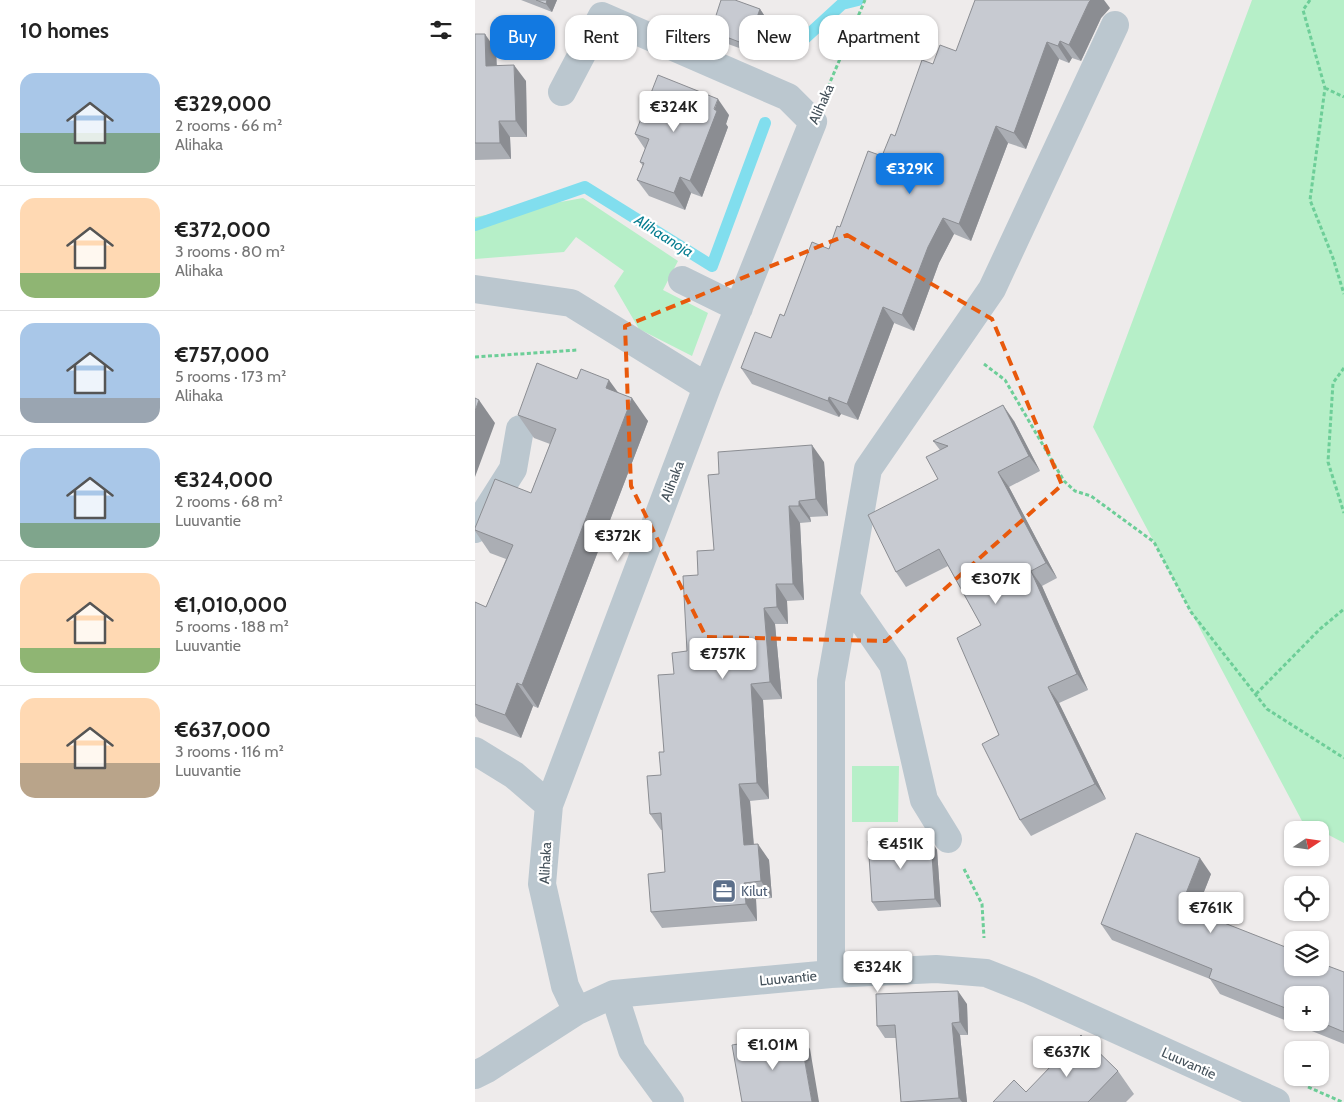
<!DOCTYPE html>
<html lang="en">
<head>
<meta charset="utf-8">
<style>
	body { margin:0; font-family:Cabin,sans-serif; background:#f6f6f6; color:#222; height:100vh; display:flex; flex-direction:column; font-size:19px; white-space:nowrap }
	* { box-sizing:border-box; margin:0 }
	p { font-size:16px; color:#767676 }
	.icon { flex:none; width:28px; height:28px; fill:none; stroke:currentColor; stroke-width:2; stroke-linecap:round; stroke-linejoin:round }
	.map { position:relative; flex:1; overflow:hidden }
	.side { display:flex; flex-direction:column; background:#fff; width:475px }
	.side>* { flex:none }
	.hud { position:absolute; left:15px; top:15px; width:475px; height:45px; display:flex; gap:10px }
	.needle { width:32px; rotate:77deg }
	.buttons { position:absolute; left:809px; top:821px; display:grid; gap:10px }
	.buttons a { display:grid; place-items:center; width:45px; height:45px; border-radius:10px; background:#fff; box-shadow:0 1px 4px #0004; font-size:25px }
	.price { position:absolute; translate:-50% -42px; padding:0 11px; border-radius:5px; background:#fff; color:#222; font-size:16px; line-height:32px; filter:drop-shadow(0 1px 2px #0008) }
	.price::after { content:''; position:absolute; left:50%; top:30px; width:15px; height:11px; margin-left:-8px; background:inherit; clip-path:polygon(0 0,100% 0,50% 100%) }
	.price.current { background:#1279e1; color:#fff }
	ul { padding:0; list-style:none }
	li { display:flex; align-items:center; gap:15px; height:125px; padding:0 20px }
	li+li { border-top:1px solid #e0e0e0 }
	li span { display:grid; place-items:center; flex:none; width:140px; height:100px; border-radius:15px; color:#555 }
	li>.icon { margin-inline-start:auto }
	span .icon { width:60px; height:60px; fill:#fffc; stroke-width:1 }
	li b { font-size:21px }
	h2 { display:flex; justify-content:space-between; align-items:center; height:60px; padding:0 20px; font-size:21px }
	.tag { padding:0 18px; border-radius:15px; background:#fff; box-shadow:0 1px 4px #0004; font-size:18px; line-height:45px }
	.tag.current { background:#1279e1; color:#fff }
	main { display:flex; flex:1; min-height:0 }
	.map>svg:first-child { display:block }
</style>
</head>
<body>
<main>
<section class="side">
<h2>10 homes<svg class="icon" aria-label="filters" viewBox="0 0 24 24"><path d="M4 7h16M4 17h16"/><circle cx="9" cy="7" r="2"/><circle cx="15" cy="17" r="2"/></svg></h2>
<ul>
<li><span style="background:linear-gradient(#a9c7e8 60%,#7fa58c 0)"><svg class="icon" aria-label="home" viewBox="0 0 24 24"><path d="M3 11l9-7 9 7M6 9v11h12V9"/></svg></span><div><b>€329,000</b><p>2 rooms · 66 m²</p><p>Alihaka</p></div></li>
<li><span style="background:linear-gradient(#ffd9b3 75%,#8fb573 0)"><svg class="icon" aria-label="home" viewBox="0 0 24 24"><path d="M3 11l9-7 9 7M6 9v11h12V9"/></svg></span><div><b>€372,000</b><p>3 rooms · 80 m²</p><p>Alihaka</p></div></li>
<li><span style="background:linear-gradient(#a9c7e8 75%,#9aa5b1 0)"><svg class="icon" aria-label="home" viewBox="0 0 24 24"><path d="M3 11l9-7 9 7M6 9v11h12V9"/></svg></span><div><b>€757,000</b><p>5 rooms · 173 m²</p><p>Alihaka</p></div></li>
<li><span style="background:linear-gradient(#a9c7e8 75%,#7fa58c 0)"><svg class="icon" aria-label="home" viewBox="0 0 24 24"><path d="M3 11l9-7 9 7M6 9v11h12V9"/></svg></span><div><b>€324,000</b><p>2 rooms · 68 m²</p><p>Luuvantie</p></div></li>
<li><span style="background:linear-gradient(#ffd9b3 75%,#8fb573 0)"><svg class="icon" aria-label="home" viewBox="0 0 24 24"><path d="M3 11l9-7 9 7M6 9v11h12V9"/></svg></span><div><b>€1,010,000</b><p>5 rooms · 188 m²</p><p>Luuvantie</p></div></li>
<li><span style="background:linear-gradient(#ffd9b3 65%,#b9a48a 0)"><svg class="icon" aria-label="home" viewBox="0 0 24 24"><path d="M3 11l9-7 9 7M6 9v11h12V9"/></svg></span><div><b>€637,000</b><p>3 rooms · 116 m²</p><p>Luuvantie</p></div></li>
</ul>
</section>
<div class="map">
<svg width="869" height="1102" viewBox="0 0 869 1102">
	<rect width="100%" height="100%" fill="#eeebeb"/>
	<!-- green -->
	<path fill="#b6efc8" d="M777,0H869V843L827,821L618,427Z
		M108,198L203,261L188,290L233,313L217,356L164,329L139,286L149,271L101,237L89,252L0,259V217Z
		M377,766H424L423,822H377Z"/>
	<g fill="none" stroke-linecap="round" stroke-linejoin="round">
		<!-- stream -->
		<path stroke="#81deee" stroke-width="12" d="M318,49L367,4L383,0
			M0,225L110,187L237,266L290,123"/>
		<!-- path -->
		<path stroke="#6dce98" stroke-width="3" stroke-dasharray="4 2.5" stroke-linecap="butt" d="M835,0L828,10L850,88L835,200L858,258L869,294
			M353,87L390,0
			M850,88L869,97
			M0,357L103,350
			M509,364L530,380L589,481L600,491L616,496L679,542L716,612L792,709L869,758
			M869,368L858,383L853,462L869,513
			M781,694L845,629L869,609
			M489,869L507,904L509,938
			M833,1087L867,1102"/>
		<!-- minor -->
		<path stroke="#bbc7cf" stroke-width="28" d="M87,92L127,16L313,97L338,122L232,387L74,805L67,884L90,986L102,1011
			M207,280L264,308
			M0,289L96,303L232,387
			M0,529L38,469L45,429
			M371,597L418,665L449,800L473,839
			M0,751L39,775L74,805
			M356,974V681L393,469L517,289L640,25
			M139,994L157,1050L195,1102
			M0,1075L12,1069L102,1011L139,994L356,974L461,969L511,973L554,990L801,1102"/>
	</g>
	<!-- wall -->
	<path fill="#abaeb4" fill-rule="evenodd" d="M46,0H82L77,12Z
		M635,8L626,18L606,61L597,58L594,63L584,59L551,149L533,143L496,241L479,234L464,263L439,331L419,323L383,420L366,414L364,417L277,384L266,368L296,338L309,316L354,249L365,227L420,136L458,64L481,51Z
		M285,9L291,18L278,53L242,40L236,31Z
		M0,34L21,50L22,65L51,81L52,137H35L36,159L0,160Z
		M254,115L251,124L253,127L227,197L216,193L210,210L174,196L162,180L168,166L165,162L170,149L160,134Z
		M102,379L143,392L173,421L63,708L58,706L46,738L4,722L0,716V602L11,607L31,559L15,553L0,531V528L56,493L75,444L59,438L43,415Z
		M539,421L565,471L534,487L582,578L567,586L613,690L584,703L631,799L556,836L545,820L524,735L506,625L473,566L431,587L421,572L463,479L465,450L458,441Z
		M349,462L353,516L335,517L336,522L325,523L329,600L312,601L313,624H300L307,699L288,700L294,799L275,801L279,844L294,860L297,898L281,899L282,921L187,928L176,912L190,872L187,830H186L175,814L186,775L199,674L212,651L223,575L239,550Z
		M456,841L462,850L466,907L403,911L397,902Z
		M736,874L721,912L818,968L869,972V1044L745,994L735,979L637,940L626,924ZM818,995L845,1022H818Z
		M492,1004L493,1035H485L492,1102H426L421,1038H410L402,1026Z
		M643,1071L659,1094L651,1102H518L551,1092Z"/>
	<!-- shaded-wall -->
	<path fill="#8b8d92" d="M72,0H82L77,12L71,4Z
		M616,0H629L635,8L626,18L606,61L594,45L614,2Z
		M285,9L291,18L278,53L272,45Z
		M10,34L21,50L22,82L11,66Z
		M585,41L597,58L594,63L583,46Z
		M572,42L584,59L551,149L539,133Z
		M39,65L51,81L52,137L41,121Z
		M243,99L254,115L251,124L253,127L227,197L215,181Z
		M24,121L35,137L36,159L25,143Z
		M521,126L533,143L496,241L484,224Z
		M205,177L216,193L210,210L199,193Z
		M468,218L479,234L464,263L439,331L427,315L453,247Z
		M408,307L419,323L383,420L372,404Z
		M134,380L150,402L131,388Z
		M354,397L366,414L364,417L353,401Z
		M157,398L173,421L63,708L47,685Z
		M4,400L20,423L0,477V411Z
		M528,405L539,421L565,471L554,456Z
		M337,445L349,462L353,516L341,499Z
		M523,472L534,487L582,578L571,563Z
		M324,501L335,517L336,522L324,506Z
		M314,506L325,523L329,600L318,584Z
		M556,571L567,586L613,690L602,674Z
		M301,584L312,601L313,624L302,607Z
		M289,608L300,624L307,699L295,682Z
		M42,683L58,706L46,738L30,715Z
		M276,684L288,700L294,799L282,783Z
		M573,687L584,703L631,799L620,784Z
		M264,784L275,801L280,861L269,845Z
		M456,841L462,850L466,907L460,899Z
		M283,844L294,860L297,898L286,881Z
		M725,858L736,874L717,922L706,906Z
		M269,883L281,899L282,921L271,904Z
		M483,991L492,1004L493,1035L485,1022Z
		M477,1023L485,1035L492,1102H487L484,1098Z
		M325,1034L335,1049L344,1102H337Z"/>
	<!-- building -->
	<path fill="#c7cad1" stroke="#8b8d92" d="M61,0H72L71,4Z
		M246,0H260L285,9L272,45L236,31Z
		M500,0H616L614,2L594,45L585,41L583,46L572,42L539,133L521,126L484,224L468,218L453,247L427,315L408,307L372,404L354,397L353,401L266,368L280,332L296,338L305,314L309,316L337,242L354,249L362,226L365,227L393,151L407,156L416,134L420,136L447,60L458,64L465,45L481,51Z
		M0,34H10L11,66L39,65L41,121H24L25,143H0Z
		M183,75L243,99L239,109L242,111L215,181L205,177L199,193L162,180L169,163L165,162L174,139L160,134Z
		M62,363L102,379L106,369L134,380L131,388L157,398L47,685L42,683L30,715L0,704V602L11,607L38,545L0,530V528L20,479L56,493L81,429L43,415Z
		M0,398L4,400L0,411Z
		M528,405L554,456L523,472L571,563L556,571L602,674L573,687L620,784L545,820L507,744L524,735L482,638L506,625L464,549L421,572L393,515L463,479L451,457L473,446L458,441Z
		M337,445L341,499L324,501V506H314L318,584H301L302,607L289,608L295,682L276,684L282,783L264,784L269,845L283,844L286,881L269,883L271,904L176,912L173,874L190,872L186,813L175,814L172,776L186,775L184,752H189L183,675L199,674L197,653L212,651L208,576L223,575L222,551L239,550L233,475L244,474L243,452Z
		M661,833L725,858L706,906L818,950V968H845V963L869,972V1032L845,1022V995H818V1011L734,978L737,969L626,924Z
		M453,838L456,841L460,899L397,902L393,841Z
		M483,991L485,1022L477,1023L484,1098L426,1102L420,1025L402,1026L401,994Z
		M325,1034L337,1102H267L257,1045Z
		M606,1035L643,1071L613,1102H518L539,1080L551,1092Z"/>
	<!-- marked area -->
	<path fill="none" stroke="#e8590c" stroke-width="4" stroke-dasharray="10 6" stroke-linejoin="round" d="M372,235L517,319L587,485L411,641L231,637L156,486L150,326Z"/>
	<!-- icons -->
	<defs>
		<symbol id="office-square" viewBox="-11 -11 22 22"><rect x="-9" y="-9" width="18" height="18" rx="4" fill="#5c6f8a" stroke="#fff"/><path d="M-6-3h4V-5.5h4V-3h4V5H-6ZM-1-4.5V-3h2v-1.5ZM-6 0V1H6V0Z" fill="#fff"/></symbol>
	</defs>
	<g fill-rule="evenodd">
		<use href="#office-square" x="235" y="877" width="28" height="28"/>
	</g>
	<g text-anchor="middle" stroke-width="4.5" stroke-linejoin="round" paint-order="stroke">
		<!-- street labels -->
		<g font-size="14" fill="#435059" stroke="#fff">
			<text transform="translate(346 104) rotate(-66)" y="5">Alihaka</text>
			<text transform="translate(197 481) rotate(-69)" y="5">Alihaka</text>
			<text transform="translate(70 863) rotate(-87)" y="5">Alihaka</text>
			<text transform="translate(313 978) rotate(-5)" y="5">Luuvantie</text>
			<text transform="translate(714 1063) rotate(24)" y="5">Luuvantie</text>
		</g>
		<!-- service labels -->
		<g font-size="14" fill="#4e5e75" stroke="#fff" text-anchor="start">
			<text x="266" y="896">Kilut</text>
		</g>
		<!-- water labels -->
		<g font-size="15" font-style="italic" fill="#087e91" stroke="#fff">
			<text transform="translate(189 236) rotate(32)" y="5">Alihaanoja</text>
		</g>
	</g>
</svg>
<div class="buttons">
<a><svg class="needle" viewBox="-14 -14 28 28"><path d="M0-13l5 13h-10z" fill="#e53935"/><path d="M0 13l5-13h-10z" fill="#767676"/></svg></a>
<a><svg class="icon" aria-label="locate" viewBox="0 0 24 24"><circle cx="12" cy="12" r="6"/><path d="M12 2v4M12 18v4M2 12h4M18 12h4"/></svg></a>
<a><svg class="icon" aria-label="layers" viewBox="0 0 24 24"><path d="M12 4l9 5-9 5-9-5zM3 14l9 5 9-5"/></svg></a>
<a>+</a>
<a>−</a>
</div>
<b class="price" style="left:199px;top:133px">€324K</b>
<b class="price current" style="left:435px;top:195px">€329K</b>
<b class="price" style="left:143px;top:562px">€372K</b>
<b class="price" style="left:521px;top:605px">€307K</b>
<b class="price" style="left:248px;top:680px">€757K</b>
<b class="price" style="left:426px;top:870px">€451K</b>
<b class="price" style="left:736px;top:934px">€761K</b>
<b class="price" style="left:403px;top:993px">€324K</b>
<b class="price" style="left:298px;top:1071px">€1.01M</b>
<b class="price" style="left:592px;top:1078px">€637K</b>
<div class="hud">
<a class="tag current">Buy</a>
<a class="tag">Rent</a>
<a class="tag">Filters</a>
<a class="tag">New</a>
<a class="tag">Apartment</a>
</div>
</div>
</main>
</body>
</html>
